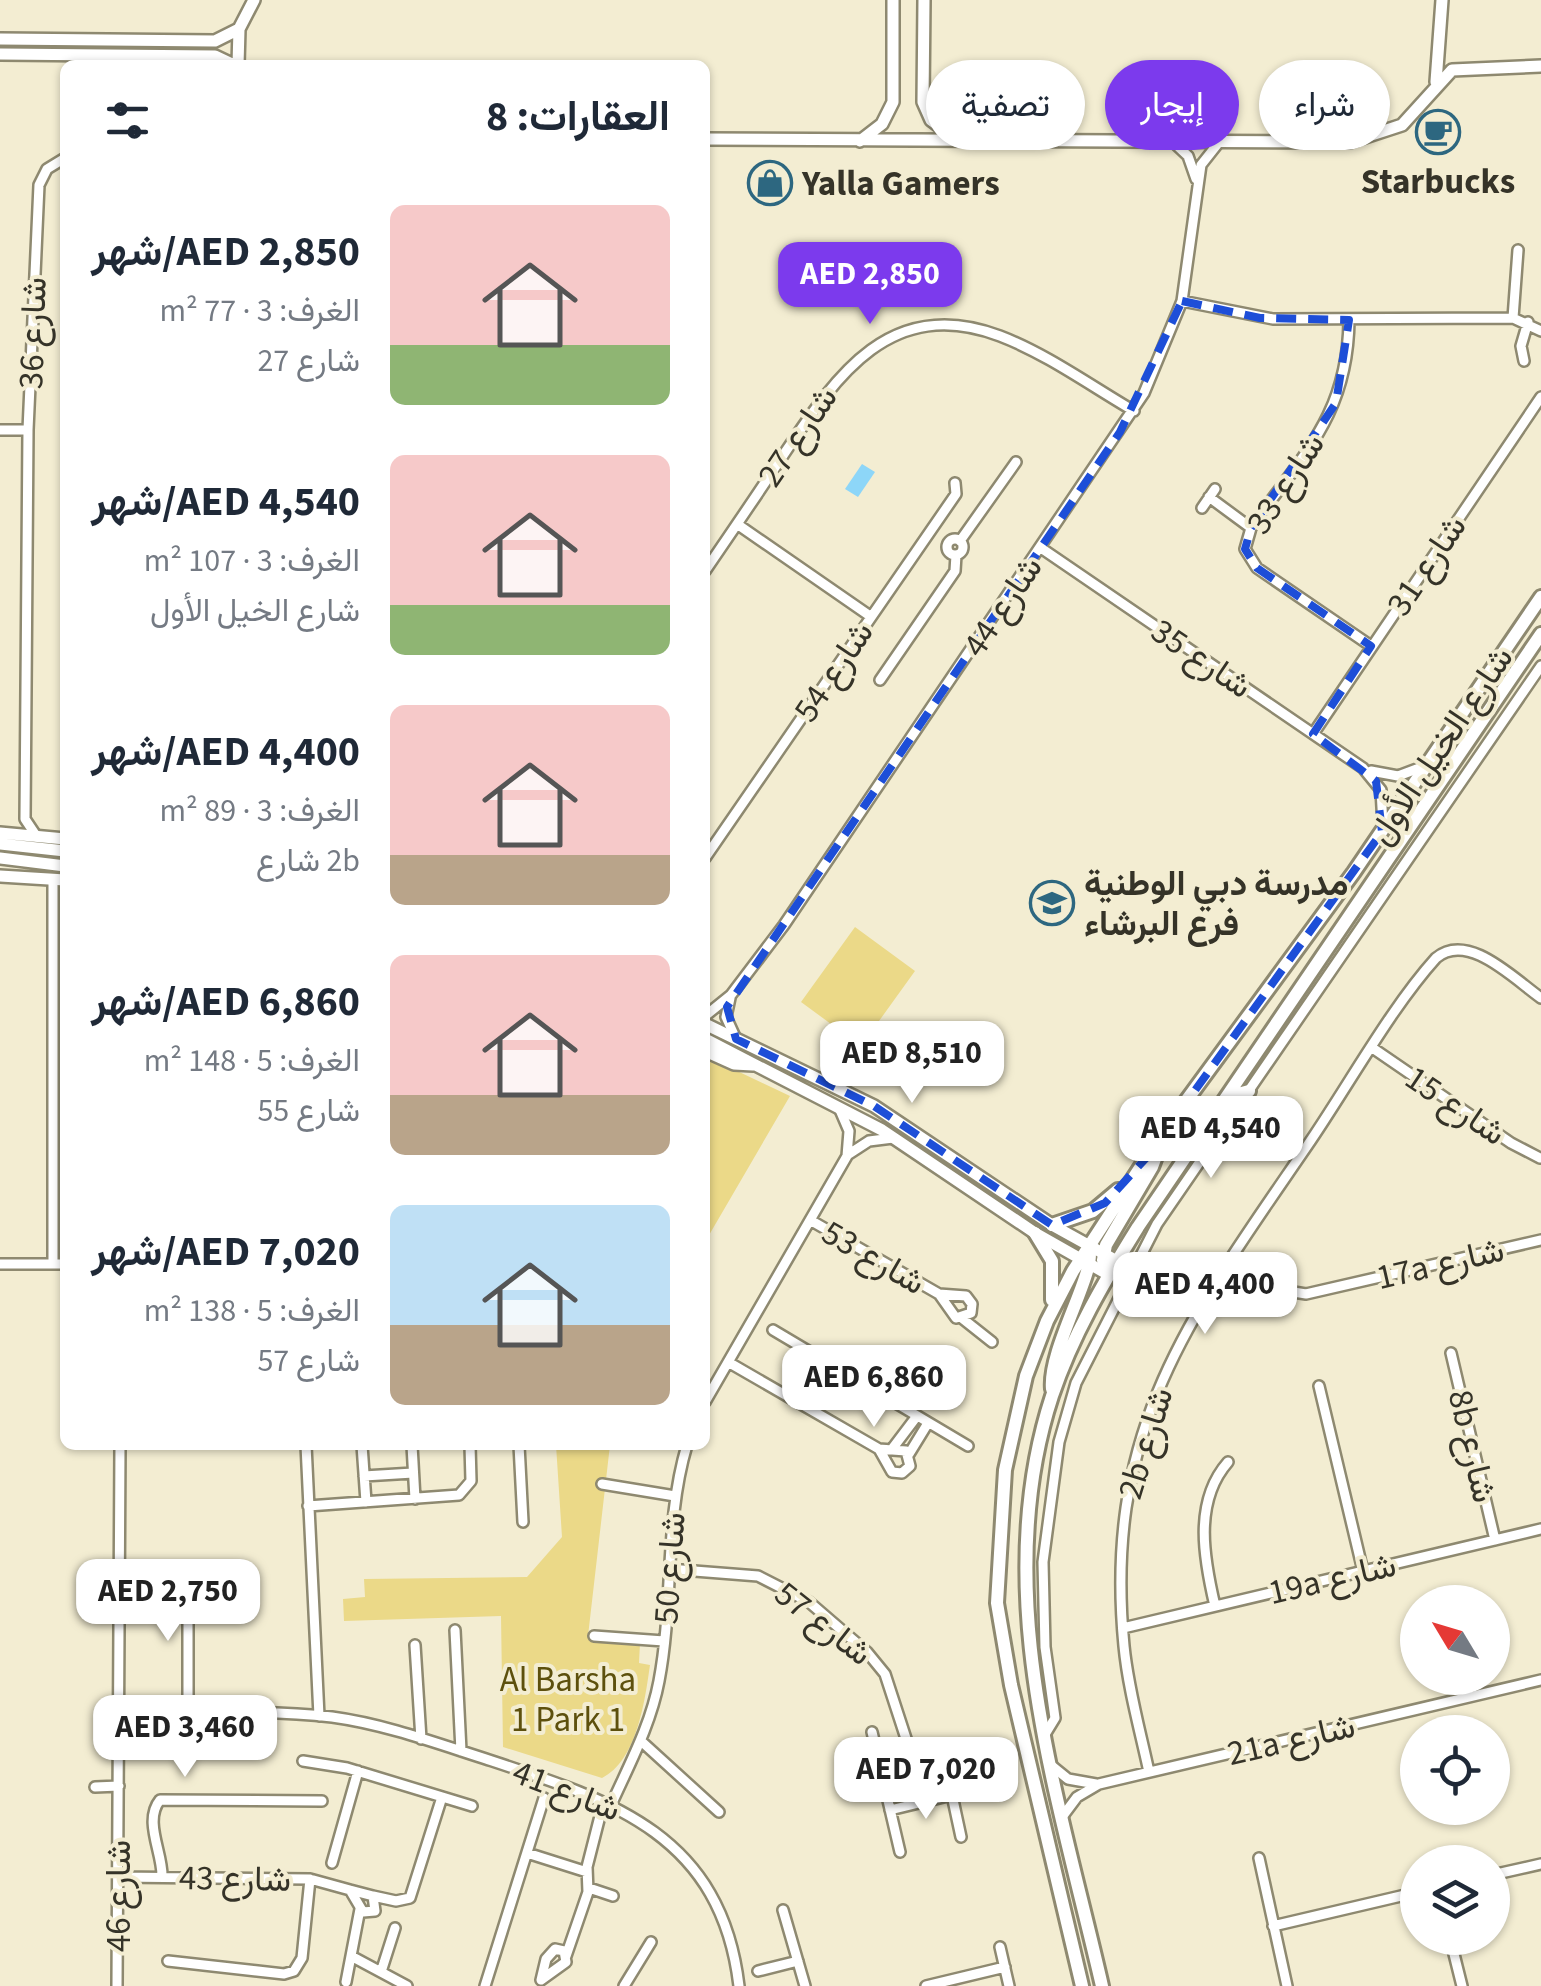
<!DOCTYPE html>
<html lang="ar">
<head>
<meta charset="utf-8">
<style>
	body { margin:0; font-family:"Source Sans 3",Vazirmatn,sans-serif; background:#f6f6f7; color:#1f2937; direction:rtl; height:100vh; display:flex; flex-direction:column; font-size:38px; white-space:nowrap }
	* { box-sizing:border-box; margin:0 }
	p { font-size:32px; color:#747a83 }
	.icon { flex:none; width:55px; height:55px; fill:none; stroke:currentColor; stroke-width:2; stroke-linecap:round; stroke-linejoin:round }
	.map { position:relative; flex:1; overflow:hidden; direction:ltr }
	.drawer { position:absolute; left:60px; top:60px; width:650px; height:1390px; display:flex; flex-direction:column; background:#fff; border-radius:15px; box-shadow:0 2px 8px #0004; direction:rtl }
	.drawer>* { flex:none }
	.hud { position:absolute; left:740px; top:60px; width:650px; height:90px; direction:rtl; display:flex; gap:20px }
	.needle { width:65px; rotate:308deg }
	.fabs { position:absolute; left:1400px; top:1585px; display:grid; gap:20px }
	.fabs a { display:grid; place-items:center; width:110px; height:110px; border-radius:50%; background:#fff; box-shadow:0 2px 8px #0004; font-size:50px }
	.price { position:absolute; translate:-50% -85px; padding:0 22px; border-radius:20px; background:#fff; color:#222; font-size:32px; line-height:65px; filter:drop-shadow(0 2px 5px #0008) }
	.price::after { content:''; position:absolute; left:50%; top:60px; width:30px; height:22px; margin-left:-15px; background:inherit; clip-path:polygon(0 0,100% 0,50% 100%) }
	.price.selected { background:#7c3aed; color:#fff }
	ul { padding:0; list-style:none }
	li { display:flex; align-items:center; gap:30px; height:250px; padding:0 40px }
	li span { display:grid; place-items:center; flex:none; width:280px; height:200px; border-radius:15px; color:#555 }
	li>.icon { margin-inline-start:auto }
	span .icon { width:120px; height:120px; fill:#fffc; stroke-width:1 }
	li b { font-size:42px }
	h2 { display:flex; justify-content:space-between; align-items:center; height:120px; padding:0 40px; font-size:42px }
	.tag { padding:0 35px; border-radius:45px; background:#fff; box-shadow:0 2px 8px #0004; font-size:35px; line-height:90px }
	.tag.selected { background:#7c3aed; color:#fff }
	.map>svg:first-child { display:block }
</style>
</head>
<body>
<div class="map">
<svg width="1541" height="1986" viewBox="0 0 1541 1986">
	<rect width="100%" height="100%" fill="#f3edd2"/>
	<!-- green -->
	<path fill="#ebd988" d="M855,927L915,971L861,1046L801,1002Z
		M712,1059L790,1096L705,1242V1071Z
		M556,1445H610L588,1636L640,1643L639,1663L650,1665C645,1700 637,1761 602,1778L503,1747L501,1616L344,1621L343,1599L365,1597L364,1579L527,1577L562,1537Z"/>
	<!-- water -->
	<path fill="#8dd6f8" d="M862,464L875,472L858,497L845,489Z"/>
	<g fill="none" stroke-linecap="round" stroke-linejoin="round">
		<defs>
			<path id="minor" d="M1171,140L1188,156L1196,179
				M1182,301L1273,319L1513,318L1541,331
				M1513,318L1518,250
				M1349,320C1348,415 1303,454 1251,528L1245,549L1257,568L1371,646
				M1524,361L1521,346L1528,322
				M0,430H28
				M1209,497L1251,528
				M1202,508L1215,489
				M737,524L870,616
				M947 547a8 8 0 1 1 16 0a8 8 0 1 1-16 0Z
				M960,541L1016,462
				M1041,548L1363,768L1381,790L1383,825
				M705,571C731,533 757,495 782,457C835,378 889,294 1000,336C1047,354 1091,386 1134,411
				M880,680L955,571L956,555
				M1313,734L1541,397
				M1371,771L1398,776L1422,767
				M37,837L25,819L28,430L39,185L47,169L65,158
				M705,858L956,494L955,483
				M730,998L726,1017L736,1039
				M705,1016L731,995L784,925L1144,393L1182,301L1201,165L1220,141
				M1374,1049L1511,1143L1540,1158
				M849,1154L869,1141L893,1138
				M810,1220L939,1294
				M1232,1256L1281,1290L1306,1294L1541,1240
				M0,1264H65
				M53,1264V879
				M939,1294L966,1296L972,1304L971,1313L956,1318Z
				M963,1319L992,1342
				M773,1330L968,1446
				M1451,1353L1495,1540
				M728,1362L879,1449
				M1319,1386L1363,1571
				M705,1402L847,1156L849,1131L840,1110
				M306,1445L319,1716
				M362,1445L366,1502
				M412,1445L415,1499
				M519,1445L523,1522
				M879,1449L906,1451L910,1466L902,1473L892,1472Z
				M892,1449L917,1416
				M909,1454L928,1423
				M364,1476L413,1473
				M602,1484L675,1496
				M308,1506L459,1495L471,1481L470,1445
				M669,1569L758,1576L809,1602L867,1652L885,1674L913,1760
				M96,1595L120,1596
				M1215,1606C1204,1559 1193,1502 1228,1462
				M1123,1628L1541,1529
				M455,1630L461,1751
				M594,1636L664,1641
				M415,1645L421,1739
				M119,1712C189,1713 262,1709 332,1717C384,1724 436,1743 486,1759C611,1800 721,1834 739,1986
				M188,1713V1575
				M872,1732L900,1852
				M1044,1736L1055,1718L1045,1647L1043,1562L1059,1442L1076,1383L1157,1224L1541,666
				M641,1741L719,1812
				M941,1744L961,1837
				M913,1760L926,1775L922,1788L910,1782Z
				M303,1761L347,1768L472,1806
				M1052,1766L1068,1779L1096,1784
				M1149,1772C1140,1730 1128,1688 1124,1646C1103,1427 1190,1317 1307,1146C1347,1088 1390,1009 1436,958C1468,931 1514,979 1541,998
				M884,1785L909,1779
				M95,1787L119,1786
				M612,1803C630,1763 651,1724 659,1681C674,1603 664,1522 687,1445
				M890,1810L952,1795
				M1062,1817L1077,1797L1099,1784L1541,1680
				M527,1853L587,1872
				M1259,1858L1287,1986
				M332,1863L358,1771
				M1492,1875L1541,1864
				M118,1877L310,1879L350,1890
				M162,1877C163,1853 143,1821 160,1800L322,1801
				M589,1888L613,1896
				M350,1890L373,1896L375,1911L363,1912Z
				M373,1896L396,1901L410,1898L442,1797
				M783,1910L805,1986
				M1273,1926L1418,1892
				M1450,1938L1462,1986
				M1000,1947L1009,1986
				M555,1949L564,1951L566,1962L541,1980L546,1959Z
				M351,1956L407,1986
				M566,1956L588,1892L587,1867L600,1816
				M168,1961L284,1974L294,1971L302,1958L310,1879
				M758,1971L798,1961
				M381,1972L395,1928
				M346,1982L360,1909
				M117,1986L120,1445
				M485,1986L544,1798
				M624,1986L651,1942
				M926,1986L1005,1967"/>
			<path id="tertiary" d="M924,0L923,102L931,120L958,140
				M0,39L215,41L239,29
				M0,54L215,56L234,65
				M238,65L239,29L254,0
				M1436,82L1442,0
				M705,139L1350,142L1402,125L1452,70L1541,66
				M860,141L882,124L893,102V0
				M0,833L65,839
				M0,844L65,851
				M0,858L65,866
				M0,876L65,880
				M705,1024L874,1106L1052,1225L1117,1261
				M705,1039L882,1130L1035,1233L1109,1275
				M705,1051L734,1064L753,1065"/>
			<path id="secondary" d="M1227,1097L1249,1091
				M1052,1225L1093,1211L1118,1190
				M1035,1233L1052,1261V1300
				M1109,1275L1103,1260L1106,1245L1152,1167L1161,1143
				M1052,1389C1048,1347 1101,1265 1088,1246
				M1082,1986L1011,1685L997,1603L1005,1470L1026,1376L1047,1321L1073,1271L1164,1131L1354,872L1541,597
				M1102,1986C1058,1794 988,1591 1052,1396C1072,1336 1105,1280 1138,1227L1541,634"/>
		</defs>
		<!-- minor casing -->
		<use href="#minor" stroke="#8e8970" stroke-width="14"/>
		<!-- tertiary casing -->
		<use href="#tertiary" stroke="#8e8970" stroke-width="16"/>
		<!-- secondary casing -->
		<use href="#secondary" stroke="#8e8970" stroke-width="18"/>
		<!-- minor -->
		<use href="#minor" stroke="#fff" stroke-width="9"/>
		<!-- tertiary -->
		<use href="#tertiary" stroke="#fff" stroke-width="11"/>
		<!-- secondary -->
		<use href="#secondary" stroke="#fff" stroke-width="12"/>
	</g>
	<!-- marked area -->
	<path fill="none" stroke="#1d4ed8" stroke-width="8" stroke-dasharray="20 12" stroke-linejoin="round" d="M1182,301L1260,318L1349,320L1336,403L1251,528L1245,549L1257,568L1371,646L1313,734L1376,781L1382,832L1146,1158L1105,1203L1052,1225L874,1106L736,1039L727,1007L1120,432Z"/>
	<!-- icons -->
	<defs>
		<symbol id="cafe-ring" viewBox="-11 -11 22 22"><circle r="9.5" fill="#f3edd2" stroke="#2d6780" stroke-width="1.5"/><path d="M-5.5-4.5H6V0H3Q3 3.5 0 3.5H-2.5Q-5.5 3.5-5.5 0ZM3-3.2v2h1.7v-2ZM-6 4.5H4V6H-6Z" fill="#2d6780"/></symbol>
		<symbol id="shop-ring" viewBox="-11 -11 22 22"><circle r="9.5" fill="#f3edd2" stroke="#2d6780" stroke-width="1.5"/><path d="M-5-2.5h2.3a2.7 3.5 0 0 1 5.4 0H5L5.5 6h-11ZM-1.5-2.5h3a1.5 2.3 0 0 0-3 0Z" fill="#2d6780"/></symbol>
		<symbol id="school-ring" viewBox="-11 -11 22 22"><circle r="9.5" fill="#f3edd2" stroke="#2d6780" stroke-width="1.5"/><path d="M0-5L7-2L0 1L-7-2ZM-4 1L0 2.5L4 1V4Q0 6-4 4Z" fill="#2d6780"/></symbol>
	</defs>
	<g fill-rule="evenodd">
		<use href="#cafe-ring" x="1413" y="107" width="50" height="50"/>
		<use href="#shop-ring" x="745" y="158" width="50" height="50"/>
		<use href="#school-ring" x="1027" y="878" width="50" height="50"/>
	</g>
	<g text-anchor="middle" stroke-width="8" stroke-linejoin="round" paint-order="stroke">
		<!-- poi labels -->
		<g font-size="35" font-weight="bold" fill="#353328" stroke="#f3edd2" text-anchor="start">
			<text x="1438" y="193" text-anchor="middle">Starbucks</text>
			<text x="802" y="195">Yalla Gamers</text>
			<text x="1084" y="895">مدرسة دبي الوطنية<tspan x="1084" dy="40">فرع البرشاء</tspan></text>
		</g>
		<!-- street labels -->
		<g font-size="35" fill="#353328" stroke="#f3edd2">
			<text transform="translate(32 333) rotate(-88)" y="12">شارع 36</text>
			<text transform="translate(797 436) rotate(-56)" y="12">شارع 27</text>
			<text transform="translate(1285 483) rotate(-57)" y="12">شارع 33</text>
			<text transform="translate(1426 565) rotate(-56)" y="12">شارع 31</text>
			<text transform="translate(1002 606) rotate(-56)" y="12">شارع 44</text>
			<text transform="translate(1202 658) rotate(34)" y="12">شارع 35</text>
			<text transform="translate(833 671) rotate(-56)" y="12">شارع 54</text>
			<text transform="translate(1440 745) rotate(-56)" y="12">شارع الخيل الأول</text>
			<text transform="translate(1456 1105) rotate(34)" y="12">شارع 15</text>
			<text transform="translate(874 1257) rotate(30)" y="12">شارع 53</text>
			<text transform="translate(1440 1263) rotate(-13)" y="12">17a شارع</text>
			<text transform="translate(1145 1443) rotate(-73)" y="12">2b شارع</text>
			<text transform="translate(1473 1446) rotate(77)" y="12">8b شارع</text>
			<text transform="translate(669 1568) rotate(-86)" y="12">شارع 50</text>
			<text transform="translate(1332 1578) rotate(-13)" y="12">19a شارع</text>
			<text transform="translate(824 1623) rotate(38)" y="12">شارع 57</text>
			<text transform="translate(1291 1739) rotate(-13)" y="12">21a شارع</text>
			<text transform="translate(567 1790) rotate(21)" y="12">شارع 41</text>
			<text transform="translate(235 1878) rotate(1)" y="12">شارع 43</text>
			<text transform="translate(118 1896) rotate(-90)" y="12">شارع 46</text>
		</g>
		<!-- park labels -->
		<g font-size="35" fill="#5d500d" stroke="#f3edd2">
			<text x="568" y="1691">Al Barsha<tspan x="568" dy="40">1 Park 1</tspan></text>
		</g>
	</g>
</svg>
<div class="fabs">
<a><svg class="needle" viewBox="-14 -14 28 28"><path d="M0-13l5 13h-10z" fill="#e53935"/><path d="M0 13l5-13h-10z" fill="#747a83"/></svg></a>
<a><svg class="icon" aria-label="locate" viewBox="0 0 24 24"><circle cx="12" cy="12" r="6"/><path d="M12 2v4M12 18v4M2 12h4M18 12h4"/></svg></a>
<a><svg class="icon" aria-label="layers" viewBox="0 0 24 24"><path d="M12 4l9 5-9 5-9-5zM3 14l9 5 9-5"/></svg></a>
</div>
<b class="price selected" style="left:870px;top:327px">AED 2,850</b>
<b class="price" style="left:912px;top:1106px">AED 8,510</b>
<b class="price" style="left:1211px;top:1181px">AED 4,540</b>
<b class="price" style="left:1205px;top:1337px">AED 4,400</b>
<b class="price" style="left:874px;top:1430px">AED 6,860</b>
<b class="price" style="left:168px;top:1644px">AED 2,750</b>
<b class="price" style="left:185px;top:1780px">AED 3,460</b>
<b class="price" style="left:926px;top:1822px">AED 7,020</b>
<div class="hud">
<a class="tag">شراء</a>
<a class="tag selected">إيجار</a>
<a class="tag">تصفية</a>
</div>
<section class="drawer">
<h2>العقارات: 8<svg class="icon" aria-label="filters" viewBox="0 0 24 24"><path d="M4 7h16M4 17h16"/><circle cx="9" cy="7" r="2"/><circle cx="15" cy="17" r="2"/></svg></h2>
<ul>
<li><span style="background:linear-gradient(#f6c9c9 70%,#8fb573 0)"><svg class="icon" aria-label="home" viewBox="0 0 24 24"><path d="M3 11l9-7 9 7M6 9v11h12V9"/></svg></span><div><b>AED 2,850/شهر</b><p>الغرف: 3 · 77 m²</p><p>شارع 27</p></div></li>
<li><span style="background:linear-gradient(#f6c9c9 75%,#8fb573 0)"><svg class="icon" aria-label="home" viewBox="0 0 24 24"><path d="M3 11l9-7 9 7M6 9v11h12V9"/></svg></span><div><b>AED 4,540/شهر</b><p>الغرف: 3 · 107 m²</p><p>شارع الخيل الأول</p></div></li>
<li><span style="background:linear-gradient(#f6c9c9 75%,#b9a48a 0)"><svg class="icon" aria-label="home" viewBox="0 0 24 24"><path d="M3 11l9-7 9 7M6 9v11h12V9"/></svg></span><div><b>AED 4,400/شهر</b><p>الغرف: 3 · 89 m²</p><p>2b شارع</p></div></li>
<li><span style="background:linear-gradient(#f6c9c9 70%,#b9a48a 0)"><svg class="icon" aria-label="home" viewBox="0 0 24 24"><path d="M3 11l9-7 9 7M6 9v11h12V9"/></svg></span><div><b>AED 6,860/شهر</b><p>الغرف: 5 · 148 m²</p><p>شارع 55</p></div></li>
<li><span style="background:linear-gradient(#bfe0f5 60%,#b9a48a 0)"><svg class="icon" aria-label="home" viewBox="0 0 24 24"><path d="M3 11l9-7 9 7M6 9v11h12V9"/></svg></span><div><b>AED 7,020/شهر</b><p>الغرف: 5 · 138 m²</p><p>شارع 57</p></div></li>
</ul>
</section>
</div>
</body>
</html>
